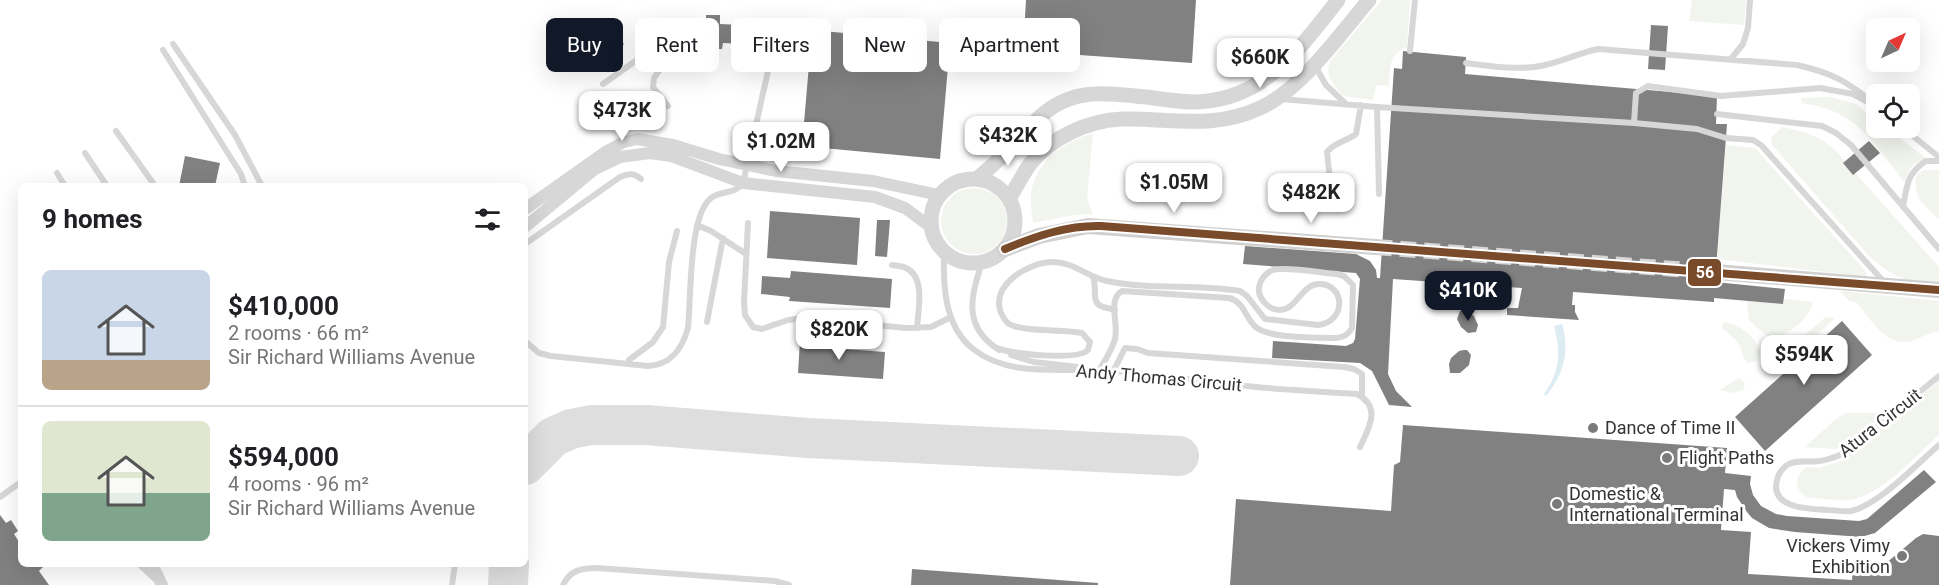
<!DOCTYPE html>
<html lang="en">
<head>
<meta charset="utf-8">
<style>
	body { margin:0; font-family:Roboto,sans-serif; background:#f6f6f6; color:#202124; height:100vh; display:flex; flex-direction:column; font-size:22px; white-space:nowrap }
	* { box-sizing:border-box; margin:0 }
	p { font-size:20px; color:#757577 }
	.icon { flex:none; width:33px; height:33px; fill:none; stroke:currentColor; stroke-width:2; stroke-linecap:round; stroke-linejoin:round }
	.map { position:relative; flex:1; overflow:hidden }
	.details { position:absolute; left:18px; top:183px; width:510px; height:384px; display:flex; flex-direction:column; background:#fff; border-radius:9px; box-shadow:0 6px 24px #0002 }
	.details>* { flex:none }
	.guide { position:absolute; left:546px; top:18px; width:570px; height:54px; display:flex; gap:12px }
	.needle { width:39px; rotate:44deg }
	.buttons { position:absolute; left:1866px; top:18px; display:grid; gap:12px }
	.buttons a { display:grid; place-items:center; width:54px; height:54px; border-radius:9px; background:#fff; box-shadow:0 6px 24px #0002; font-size:30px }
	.price { position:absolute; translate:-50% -51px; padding:0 14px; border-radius:12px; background:#fff; color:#222; font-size:20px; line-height:39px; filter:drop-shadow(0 2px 3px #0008) }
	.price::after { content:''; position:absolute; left:50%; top:36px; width:18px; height:14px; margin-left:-9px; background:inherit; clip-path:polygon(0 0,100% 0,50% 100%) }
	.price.on { background:#111827; color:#fff }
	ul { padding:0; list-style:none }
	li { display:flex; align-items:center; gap:18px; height:150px; padding:0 24px }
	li+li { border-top:2px solid #e0e0e0 }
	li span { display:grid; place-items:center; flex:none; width:168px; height:120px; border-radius:9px; color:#555 }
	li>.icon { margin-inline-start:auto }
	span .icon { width:72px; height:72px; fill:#fffc; stroke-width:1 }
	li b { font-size:26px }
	h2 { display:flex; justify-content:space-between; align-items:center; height:72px; padding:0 24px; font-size:26px }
	.tag { padding:0 21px; border-radius:9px; background:#fff; box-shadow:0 6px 24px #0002; font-size:21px; line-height:54px }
	.tag.on { background:#111827; color:#fff }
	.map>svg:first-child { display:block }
</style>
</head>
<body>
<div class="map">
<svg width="1939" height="585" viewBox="0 0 1939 585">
	<rect width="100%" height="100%" fill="#fff"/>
	<!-- green -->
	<path fill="#f1f5ed" d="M1382,0H1410L1407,47C1388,55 1390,68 1389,86L1376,85L1373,100L1343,96C1334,85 1323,75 1331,60Z
		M1692,0H1746L1744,25L1689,21Z
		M1831,97L1856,104L1876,120V128H1886L1927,159C1912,162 1908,169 1906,184C1888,162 1870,133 1846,118C1833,109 1817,106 1802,103L1801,98Z
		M1782,127C1802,131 1818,135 1834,149L1939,267V285C1907,282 1893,278 1869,256L1772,145L1771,138Z
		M1093,133L1087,199L1093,214L1073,215L1033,223C1032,213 1030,203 1031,194C1035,161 1065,142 1093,133Z
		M1726,145L1755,148L1867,273L1866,277L1717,259Z
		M1924,170H1939V220C1925,205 1911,197 1917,174Z
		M941 221a33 33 0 1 1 66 0a33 33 0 1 1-66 0Z
		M1840,291L1939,301V332C1929,332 1921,338 1912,341C1887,349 1870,318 1856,302L1849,301Z
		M1784,299L1813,302C1811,317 1784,342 1767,335C1761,332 1754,324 1749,320L1747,301L1783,304Z
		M1826,317L1835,318L1812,339H1800Z
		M1725,322C1741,325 1756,337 1760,353L1756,361L1749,363L1744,359L1741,348L1736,340L1722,328V324Z
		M1739,378L1745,383L1743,390L1733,393L1720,390Z
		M1939,381V435C1916,455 1879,498 1848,500C1834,501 1819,498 1806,497C1793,486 1795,477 1806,467L1819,468L1841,461Z
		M1846,413H1885L1851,441L1836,449L1805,447L1836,419Z"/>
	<!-- water -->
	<path fill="#ddebf3" d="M1562,324C1570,352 1564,374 1546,396L1544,394C1560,373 1561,351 1554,326Z"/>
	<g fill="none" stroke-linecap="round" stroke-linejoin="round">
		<!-- taxiway -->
		<path stroke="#dedede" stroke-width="40" d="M525,465L553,437L571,429L591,425H646L808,438L1179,456
			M508,585L509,564"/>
	</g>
	<!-- building -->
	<path fill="#818181" d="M1026,0H1196L1192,63L1023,51Z
		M706,15H720V24L766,26L765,45L723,43L722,49H702V53H695V43L689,42V50H682L683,19L706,20Z
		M1651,25L1668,26L1665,70L1648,69Z
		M812,30L950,43L940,159L802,146Z
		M617,35L624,44L612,53L605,44Z
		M1403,51L1466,57L1465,74L1717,96L1716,124H1727L1715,282L1785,289L1783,304L1714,298V302L1573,292L1572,305H1575V312L1579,320L1507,315V308H1518L1522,288L1393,279L1388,374L1396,391L1412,407L1389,405L1372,371L1360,363L1272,358L1273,341L1346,346L1353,343L1355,339L1360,279L1356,273L1243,264L1245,246L1356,254L1370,261L1376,270L1377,278H1380L1394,68L1402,69Z
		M1869,141L1880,153L1853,175L1843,163Z
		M185,156L220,163L215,186H179Z
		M770,211L860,218L857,265L767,258Z
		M877,220H890L887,257L875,256Z
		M791,271L892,279L890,308L789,301L790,297L761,294L762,276L790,278Z
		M1460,311H1467L1474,316L1478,325L1476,332L1468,333L1461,327L1457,319Z
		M1842,321L1872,355L1765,451L1735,417Z
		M800,340L844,343V349L885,352L883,379L798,373Z
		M1464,350H1467L1471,355L1469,365L1460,373H1450L1449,364L1451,358L1459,351Z
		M1403,425L1727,448L1725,473L1751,476L1750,484L1753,495L1761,506L1776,514L1787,516L1859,521L1867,519L1924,470L1936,482L1875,533L1861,537L1795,532L1769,528L1752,518L1747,512L1737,497L1735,490L1724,489L1721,530L1751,532L1748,574L1852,580L1853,567L1879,569L1916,538L1923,534L1939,536V585H1230L1236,499L1391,511L1394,465L1400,462Z
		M0,515L6,523L11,520L18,531L14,534L21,545V564H41L43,567L39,571L49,585H0Z
		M912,569L1098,583V585H911Z"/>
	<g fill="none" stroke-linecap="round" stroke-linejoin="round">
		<!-- secondary-tunnel -->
		<path stroke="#d6d6d6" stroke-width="16" stroke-dasharray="16 8" stroke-linecap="butt" d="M1376,247L1716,272"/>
		<!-- service -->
		<path stroke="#d7d7d7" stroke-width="6" d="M173,44L235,135L262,186
			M163,50L241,174L245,186
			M1410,51L1415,0
			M1730,60L1743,44L1748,28L1750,0
			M1466,63C1488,66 1523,71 1545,65C1563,61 1579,53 1598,49L1797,65C1833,73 1848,82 1876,105
			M1314,64L1326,85L1345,103
			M603,84L637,60L641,54
			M1281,99L1377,107L1634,123L1697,129L1726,138L1753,140L1761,145L1884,282
			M668,106L653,87L654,78L661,68H670
			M1377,107L1379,194
			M1717,114L1822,126L1836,133L1851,145L1939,249
			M1634,123L1636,93L1648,86L1721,96L1820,88L1853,94L1868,102
			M1903,128L1939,157
			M116,131L155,186
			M85,153L107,186
			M57,173L65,186
			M1331,189L1327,152C1335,142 1345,142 1356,134L1361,105
			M1903,207C1907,186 1907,173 1926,161H1939
			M748,223L744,302L745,315L753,327L762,329L788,320L804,318L906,328L931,327L951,317
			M697,225L711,231L746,254
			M525,244L620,177C629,173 634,173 641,179
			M944,252C943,285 944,326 973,349C1012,380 1069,366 1115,371C1162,375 1209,382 1256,387C1290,390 1323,392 1357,394C1382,407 1369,428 1360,447
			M982,263C970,297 963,327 999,350
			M892,265C896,266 902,266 906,268C926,277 918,310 917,328
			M1092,276C1098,284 1091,299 1099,305C1103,308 1110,308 1115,310
			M707,322L723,238
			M525,341L539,353L551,356L648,366C671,365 682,349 688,328C691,298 689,222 708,201C718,189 734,196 743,183L772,53
			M997,348C1012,354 1077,361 1088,350L1090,342L1082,333C1063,329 1023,332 1009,324C1005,321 1003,317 1001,313C990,285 1028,263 1051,262C1073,261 1087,277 1107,281C1150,290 1196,284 1240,291L1247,296L1265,319L1318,325C1346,322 1346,285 1320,284C1300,283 1296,316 1274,309C1267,307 1260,299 1259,292C1258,283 1264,273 1273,270C1284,266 1323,273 1337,274L1344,276L1353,285L1352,328C1348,335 1344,337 1336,338C1315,337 1273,339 1257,328C1245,319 1245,302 1229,298L1122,291C1107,300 1119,323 1115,339C1112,350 1105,360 1100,369
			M1011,355L1034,362L1078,367
			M629,360L653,342L663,327L669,262L677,231
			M1114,370L1125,348L1137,349L1148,353L1344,367L1354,369L1362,374V397
			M1939,376L1845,453C1836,457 1829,460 1819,461C1808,463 1797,459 1787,465C1782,469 1778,474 1777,480C1769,509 1811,509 1828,510C1835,510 1844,512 1851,511C1879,505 1917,464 1939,445
			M0,497L21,482
			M139,564L156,580
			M452,585L455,564
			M563,585C570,570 582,568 597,568L775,581L789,585"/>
		<!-- minor -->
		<path stroke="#d7d7d7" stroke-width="12" d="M525,209L607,151L624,142L637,139L673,145L719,159L776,171L873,181L939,195
			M525,227L595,169L620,157L650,153L671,156L743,183L875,197L905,208L932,228
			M152,564L162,585"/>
		<!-- tertiary -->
		<path stroke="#d7d7d7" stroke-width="15" d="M977,179C987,170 998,161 1007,151C1027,131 1041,109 1069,99C1093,90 1121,95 1146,97C1162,99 1179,102 1196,102C1265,100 1299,49 1338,0
			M931 221a42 42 0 1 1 84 0a42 42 0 1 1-84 0Z
			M1009,199C1016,188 1022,175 1030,164C1050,138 1089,120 1122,119C1171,118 1213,130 1260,108C1301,90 1340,34 1369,0"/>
		<!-- secondary -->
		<path stroke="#d0d0d0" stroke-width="16" d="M1005,249L1039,236L1088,226L1376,247
			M1716,272L1939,290"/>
		<defs>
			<path id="bus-1" d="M1005,249C1036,236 1068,225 1101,226L1939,290"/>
		</defs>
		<!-- bus-1 casing -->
		<use href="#bus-1" stroke="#fff" stroke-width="12"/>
		<!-- bus-1 -->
		<use href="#bus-1" stroke="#7a4b2a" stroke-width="8"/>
	</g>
	<!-- markers -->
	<g fill="#7a7a7a" stroke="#fff" stroke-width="2">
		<circle cx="1593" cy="428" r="6"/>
		<circle cx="1667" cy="458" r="6"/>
		<circle cx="1557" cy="504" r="6"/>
		<circle cx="1902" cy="556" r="6"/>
	</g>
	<g text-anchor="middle" stroke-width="6" stroke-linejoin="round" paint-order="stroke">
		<!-- street labels -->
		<g font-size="18" fill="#333" stroke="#fff">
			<text transform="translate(1159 378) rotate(5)" y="6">Andy Thomas Circuit</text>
			<text transform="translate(1880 423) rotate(-38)" y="6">Atura Circuit</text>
		</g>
		<!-- poi labels -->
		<g font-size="18" fill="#333" stroke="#fff" text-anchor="start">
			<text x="1605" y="434">Dance of Time II</text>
			<text x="1679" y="464">Flight Paths</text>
			<text x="1569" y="500">Domestic &amp;<tspan x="1569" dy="21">International Terminal</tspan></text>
			<text x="1890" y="552" text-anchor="end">Vickers Vimy<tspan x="1890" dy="21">Exhibition</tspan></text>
		</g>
	</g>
	<rect stroke="#fff" stroke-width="2" x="1687" y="258" width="35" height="29" rx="6" fill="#7a4b2a"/>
	<g font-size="16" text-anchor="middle" font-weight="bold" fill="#fff">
		<text x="1705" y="278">56</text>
	</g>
</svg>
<div class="buttons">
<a><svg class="needle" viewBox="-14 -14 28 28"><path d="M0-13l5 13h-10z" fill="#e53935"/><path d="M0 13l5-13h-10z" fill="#757577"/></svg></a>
<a><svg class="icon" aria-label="locate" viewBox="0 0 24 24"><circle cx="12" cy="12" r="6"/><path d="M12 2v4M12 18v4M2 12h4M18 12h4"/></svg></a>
</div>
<b class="price" style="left:1260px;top:89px">$660K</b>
<b class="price" style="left:622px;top:142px">$473K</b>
<b class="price" style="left:1008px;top:167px">$432K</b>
<b class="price" style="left:781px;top:173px">$1.02M</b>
<b class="price" style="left:1174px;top:214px">$1.05M</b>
<b class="price" style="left:1311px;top:224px">$482K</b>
<b class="price on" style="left:1468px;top:322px">$410K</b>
<b class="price" style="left:839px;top:361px">$820K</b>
<b class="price" style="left:1804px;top:386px">$594K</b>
<div class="guide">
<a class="tag on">Buy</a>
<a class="tag">Rent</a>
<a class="tag">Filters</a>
<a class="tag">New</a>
<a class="tag">Apartment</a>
</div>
<section class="details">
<h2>9 homes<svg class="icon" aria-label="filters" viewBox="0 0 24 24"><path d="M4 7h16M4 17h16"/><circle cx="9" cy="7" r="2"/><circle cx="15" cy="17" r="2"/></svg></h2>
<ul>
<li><span style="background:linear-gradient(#c9d6e8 75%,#b9a48a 0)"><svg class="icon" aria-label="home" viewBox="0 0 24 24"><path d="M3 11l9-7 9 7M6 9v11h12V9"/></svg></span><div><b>$410,000</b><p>2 rooms · 66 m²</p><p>Sir Richard Williams Avenue</p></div></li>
<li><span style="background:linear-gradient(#dfe7d0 60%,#7fa58c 0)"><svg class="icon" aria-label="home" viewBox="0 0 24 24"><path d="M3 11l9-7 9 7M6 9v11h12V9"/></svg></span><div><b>$594,000</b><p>4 rooms · 96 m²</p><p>Sir Richard Williams Avenue</p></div></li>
</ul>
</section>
</div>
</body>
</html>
